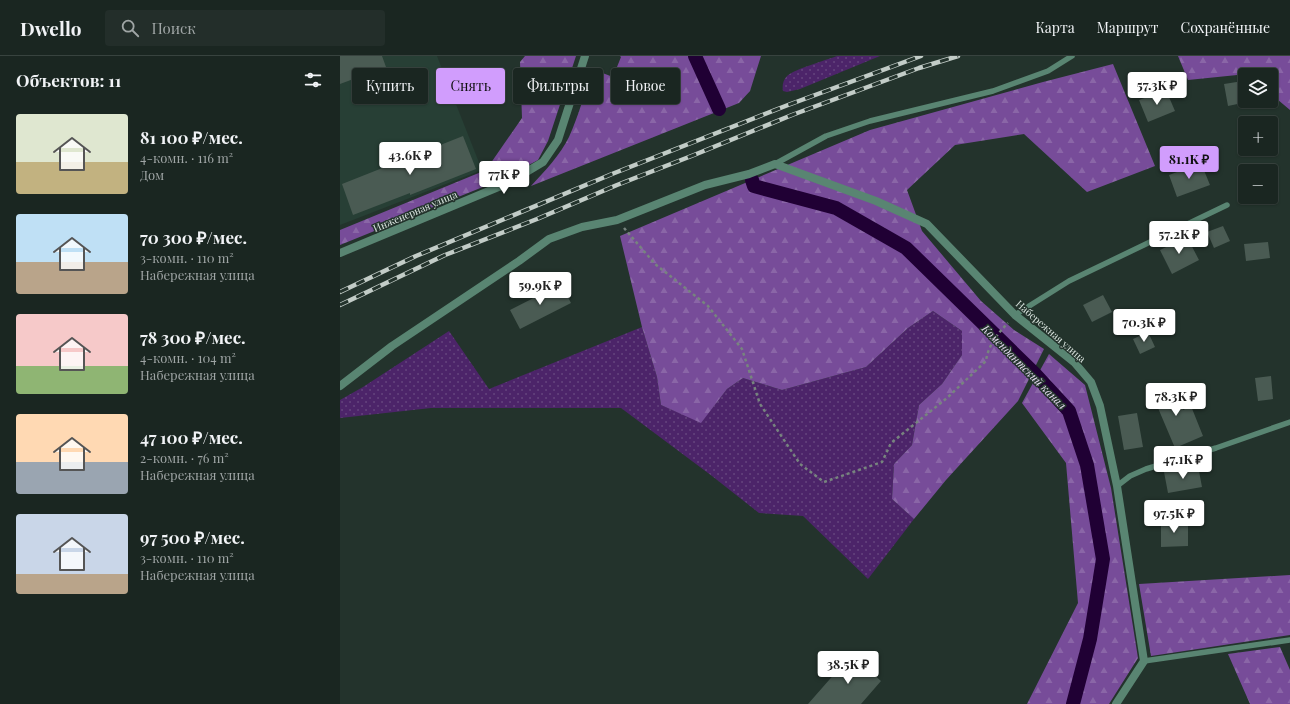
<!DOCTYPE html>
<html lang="ru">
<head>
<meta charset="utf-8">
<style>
	body { margin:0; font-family:"Playfair Display",serif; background:#232e2a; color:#f1f3f6; height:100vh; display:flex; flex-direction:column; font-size:15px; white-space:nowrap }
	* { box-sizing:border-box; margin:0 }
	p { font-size:13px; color:#9fa5a5 }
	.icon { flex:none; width:22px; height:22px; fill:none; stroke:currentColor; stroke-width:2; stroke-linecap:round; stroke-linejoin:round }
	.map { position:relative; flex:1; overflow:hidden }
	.side { display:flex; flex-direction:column; background:#1a2621; width:340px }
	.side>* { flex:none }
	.hud { position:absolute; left:12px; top:12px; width:380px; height:36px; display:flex; gap:8px }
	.buttons { position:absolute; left:898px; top:12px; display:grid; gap:8px }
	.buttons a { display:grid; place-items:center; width:40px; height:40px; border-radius:4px; background:#1a2621; box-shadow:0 1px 3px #0004,0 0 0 1px #38433f; font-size:20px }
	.price { position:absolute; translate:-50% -34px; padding:0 9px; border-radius:4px; background:#fff; color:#222; font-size:13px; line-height:26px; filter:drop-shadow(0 1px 2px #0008) }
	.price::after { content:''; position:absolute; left:50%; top:24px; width:12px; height:9px; margin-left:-6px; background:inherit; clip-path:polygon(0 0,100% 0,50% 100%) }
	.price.active { background:#d19dfd; color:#111 }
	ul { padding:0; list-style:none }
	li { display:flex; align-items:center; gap:12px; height:100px; padding:0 16px }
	li span { display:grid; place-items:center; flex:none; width:112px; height:80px; border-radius:4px; color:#555 }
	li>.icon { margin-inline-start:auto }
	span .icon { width:48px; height:48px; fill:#fffc; stroke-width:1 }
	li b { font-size:17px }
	h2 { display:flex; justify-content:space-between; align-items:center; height:48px; padding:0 16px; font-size:17px }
	.tag { padding:0 14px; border-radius:4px; background:#1a2621; box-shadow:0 1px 3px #0004,0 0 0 1px #38433f; font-size:14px; line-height:36px }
	.tag.active { background:#d19dfd; color:#111 }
	header { display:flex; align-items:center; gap:24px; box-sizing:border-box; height:56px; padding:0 20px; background:#1a2621; border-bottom:1px solid #38433f }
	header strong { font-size:19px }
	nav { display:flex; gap:22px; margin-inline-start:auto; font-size:14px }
	.search { width:280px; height:36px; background:#232e2a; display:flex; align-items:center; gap:10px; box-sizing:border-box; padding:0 14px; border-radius:4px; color:#9fa5a5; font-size:15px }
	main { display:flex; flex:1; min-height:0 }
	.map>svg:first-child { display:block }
</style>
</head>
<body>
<header>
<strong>Dwello</strong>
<div class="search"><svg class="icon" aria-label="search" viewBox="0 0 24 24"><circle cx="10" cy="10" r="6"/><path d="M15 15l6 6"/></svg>Поиск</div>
<nav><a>Карта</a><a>Маршрут</a><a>Сохранённые</a></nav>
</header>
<main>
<section class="side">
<h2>Объектов: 11<svg class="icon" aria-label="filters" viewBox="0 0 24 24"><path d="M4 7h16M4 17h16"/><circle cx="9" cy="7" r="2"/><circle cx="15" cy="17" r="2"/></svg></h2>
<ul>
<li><span style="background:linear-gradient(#dfe7d0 60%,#c2b280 0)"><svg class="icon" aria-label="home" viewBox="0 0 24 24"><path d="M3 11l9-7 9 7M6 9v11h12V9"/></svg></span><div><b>81 100 ₽/мес.</b><p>4-комн. · 116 m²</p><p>Дом</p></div></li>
<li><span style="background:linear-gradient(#bfe0f5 60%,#b9a48a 0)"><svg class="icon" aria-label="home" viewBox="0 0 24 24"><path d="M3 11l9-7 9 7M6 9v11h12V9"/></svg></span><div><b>70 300 ₽/мес.</b><p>3-комн. · 110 m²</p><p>Набережная улица</p></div></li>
<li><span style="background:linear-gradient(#f6c9c9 65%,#8fb573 0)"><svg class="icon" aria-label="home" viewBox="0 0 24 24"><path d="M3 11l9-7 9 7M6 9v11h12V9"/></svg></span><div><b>78 300 ₽/мес.</b><p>4-комн. · 104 m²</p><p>Набережная улица</p></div></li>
<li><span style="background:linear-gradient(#ffd9b3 60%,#9aa5b1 0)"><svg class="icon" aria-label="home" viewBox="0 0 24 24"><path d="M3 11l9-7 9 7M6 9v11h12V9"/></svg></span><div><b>47 100 ₽/мес.</b><p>2-комн. · 76 m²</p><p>Набережная улица</p></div></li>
<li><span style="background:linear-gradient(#c9d6e8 75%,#b9a48a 0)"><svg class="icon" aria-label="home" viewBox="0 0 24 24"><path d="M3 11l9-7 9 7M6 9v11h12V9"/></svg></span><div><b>97 500 ₽/мес.</b><p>3-комн. · 110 m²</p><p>Набережная улица</p></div></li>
</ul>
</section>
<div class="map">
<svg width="950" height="648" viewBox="0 0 950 648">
	<defs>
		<pattern id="grass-dots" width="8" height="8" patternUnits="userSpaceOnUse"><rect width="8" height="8" fill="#4c2469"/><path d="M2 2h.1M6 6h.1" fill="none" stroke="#65447e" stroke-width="1.8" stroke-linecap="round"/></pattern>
		<pattern id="forest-firs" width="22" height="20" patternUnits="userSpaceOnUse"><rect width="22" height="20" fill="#774c99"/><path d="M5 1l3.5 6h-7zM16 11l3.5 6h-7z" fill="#8a66a7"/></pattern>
	</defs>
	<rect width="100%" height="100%" fill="#23332c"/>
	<!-- built -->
	<path fill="#273f35" d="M0,0H97L142,114L0,169Z"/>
	<!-- grass -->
	<path fill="url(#grass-dots)" d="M497,0H540L460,33L447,36L443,35C442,30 443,24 447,20C457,12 484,5 497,0Z
		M593,255L622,275V299L602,328L579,349L572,389L554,408L552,443L574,463L528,523L463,460L419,457L372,420L281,352H91L0,362V344L23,331L109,275L149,333L302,271L317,321L321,349L361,366L387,333L403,322L442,334L526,311L568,272Z"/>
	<!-- forest -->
	<path fill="url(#forest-firs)" d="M185,0H236L208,85L198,104L165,122L0,189V174L146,114L182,62L180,6Z
		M280,0H421L410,35L399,47L191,130C205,115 220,99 229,81C239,59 245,36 252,13L273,21L281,1Z
		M838,0H950V54L931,38V19L907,18L848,24Z
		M773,8L815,110L747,136L684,78L615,89L567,134L582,175L641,245L674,274L704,293L678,345L606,424L574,463L552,443L554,408L572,389L579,349L602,328L622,299V275L593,255L568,272L526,311L442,334L403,322L387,333L361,367L321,349L317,321L302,271L280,180L530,74L703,26Z
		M709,298L745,329L771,432L798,602L769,648H687L738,547L726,407L682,347Z
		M950,519V579L811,600L799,528Z
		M940,591L950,614V648H910L888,598Z"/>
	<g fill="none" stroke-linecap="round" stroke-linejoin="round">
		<!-- canal -->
		<path stroke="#200034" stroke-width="14" d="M355,0L379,53
			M412,124L414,130L496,152L566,192L694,317L729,355L747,409L763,503L750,583L733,648"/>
	</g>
	<!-- building -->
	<path fill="#4a5b53" d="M0,0H42L46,11L0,28Z
		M903,25L905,45L907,46L888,50L884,28Z
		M826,34L835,55L808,66L799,44Z
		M123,80L136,113L70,139V137L13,159L2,128Z
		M861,107L870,129L837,141L829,119Z
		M883,170L890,185L874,192L867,176Z
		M847,181L859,204L832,218L820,194Z
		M928,186L930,202L906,205L904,188Z
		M221,228L231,247L180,273L170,254Z
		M763,239L772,256L752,266L743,249Z
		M808,276L815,291L800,298L793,283Z
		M931,320L933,343L918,345L915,322Z
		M831,328L843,354L851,350L863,380L835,392L818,352L814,353L808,339Z
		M797,357L803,391L784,394L778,360Z
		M858,410L862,431L828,437L824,416Z
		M821,465H848V490L821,491Z
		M511,599L541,625L521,648H468Z"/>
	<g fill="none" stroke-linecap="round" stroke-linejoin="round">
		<!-- path -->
		<path stroke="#77847e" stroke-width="2.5" stroke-dasharray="3 3" stroke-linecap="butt" d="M284,172L315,208L368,250L402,293L420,348L460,408L484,426L542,406L551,387L607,342L646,305C648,290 657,278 668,267"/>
		<!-- lane -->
		<path stroke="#598572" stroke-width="5.5" d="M435,108L486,80L530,65L653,35L708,15L732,0
			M675,259L729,225L887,149
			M777,430L790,420L806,413L876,392L950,366
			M804,605L950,584"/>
		<!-- street -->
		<path stroke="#598572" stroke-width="8" d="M0,197L168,127L203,106L218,84L245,0
			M0,330L52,290L179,205L209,183L242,171L277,164L365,129L409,118L435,108L536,145L587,168L675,259L734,306L751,326L760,350L777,430L804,605L776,648"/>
		<defs>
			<path id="rail" d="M0,236L76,200L272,118L448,49L581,0
				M0,249L105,199L197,163L277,129L354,99L452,59L579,12L618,0"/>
		</defs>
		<!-- rail casing -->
		<use href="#rail" stroke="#c2ccc7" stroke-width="4.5"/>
		<!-- rail -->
		<use href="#rail" stroke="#23332c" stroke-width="3" stroke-dasharray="9" stroke-linecap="butt"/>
	</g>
	<g text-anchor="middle" stroke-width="3" stroke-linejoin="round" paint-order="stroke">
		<!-- street labels -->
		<g font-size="10" fill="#dee8e3" stroke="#23332c">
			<text transform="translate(75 155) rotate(-23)" y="4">Инженерная улица</text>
			<text transform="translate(711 275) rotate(41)" y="4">Набережная улица</text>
		</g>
		<!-- water labels -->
		<g font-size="11" font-style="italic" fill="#e9def4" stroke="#23332c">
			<text transform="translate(684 311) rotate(45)" y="4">Комендантский канал</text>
		</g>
	</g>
</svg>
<div class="buttons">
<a><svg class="icon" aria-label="layers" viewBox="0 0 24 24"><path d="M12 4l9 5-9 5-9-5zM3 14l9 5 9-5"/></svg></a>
<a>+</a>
<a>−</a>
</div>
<b class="price" style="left:817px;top:50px">57.3K ₽</b>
<b class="price" style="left:70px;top:120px">43.6K ₽</b>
<b class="price active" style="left:849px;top:124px">81.1K ₽</b>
<b class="price" style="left:164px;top:139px">77K ₽</b>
<b class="price" style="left:839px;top:199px">57.2K ₽</b>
<b class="price" style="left:200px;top:250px">59.9K ₽</b>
<b class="price" style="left:804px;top:287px">70.3K ₽</b>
<b class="price" style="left:836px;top:361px">78.3K ₽</b>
<b class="price" style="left:843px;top:424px">47.1K ₽</b>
<b class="price" style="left:834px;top:478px">97.5K ₽</b>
<b class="price" style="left:508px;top:629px">38.5K ₽</b>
<div class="hud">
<a class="tag">Купить</a>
<a class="tag active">Снять</a>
<a class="tag">Фильтры</a>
<a class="tag">Новое</a>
</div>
</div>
</main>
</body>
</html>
